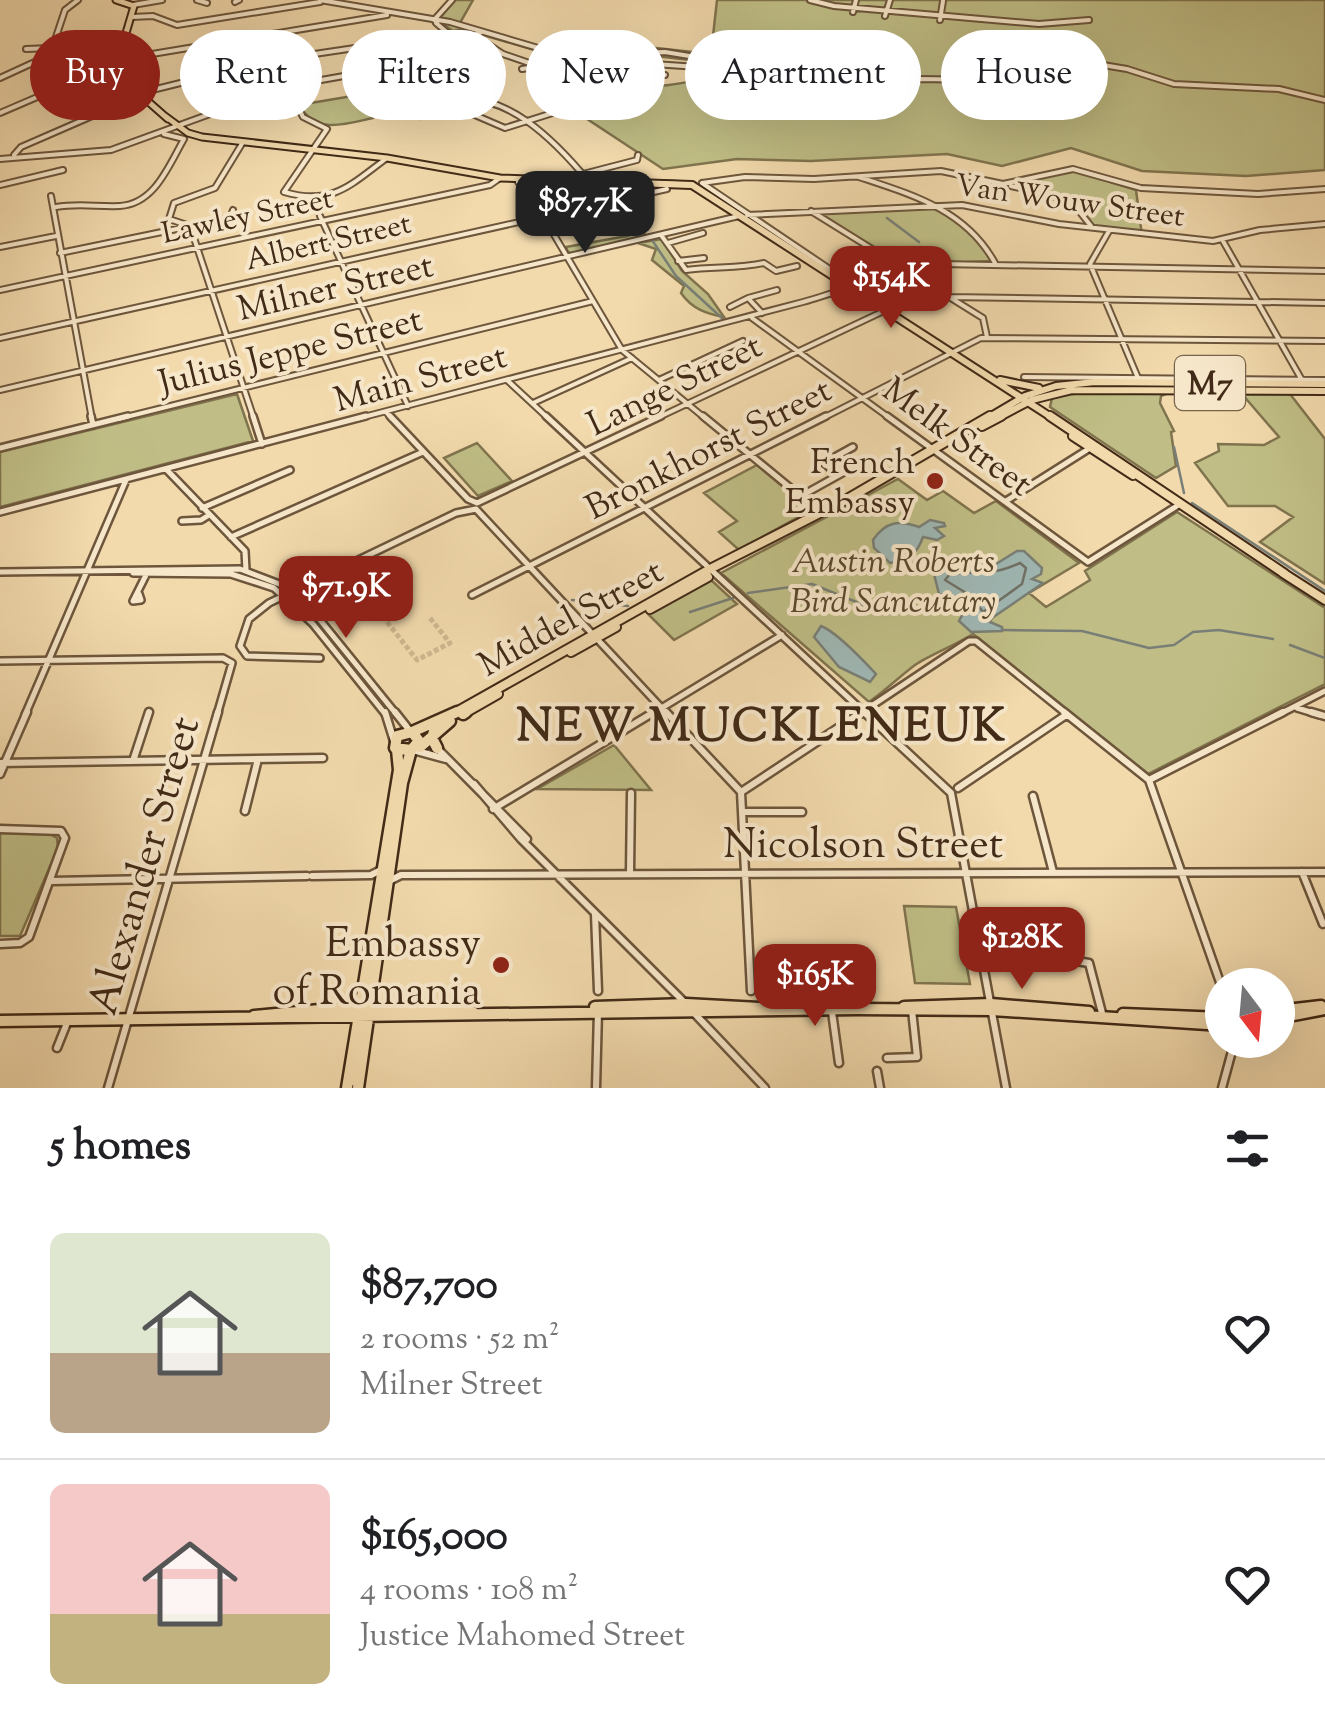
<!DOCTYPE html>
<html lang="en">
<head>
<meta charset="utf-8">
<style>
	body { margin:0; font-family:"Sorts Mill Goudy",serif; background:#f2f2f2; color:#202124; height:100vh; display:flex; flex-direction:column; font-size:38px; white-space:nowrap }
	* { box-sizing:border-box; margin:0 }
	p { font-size:32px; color:#757577 }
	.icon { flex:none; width:55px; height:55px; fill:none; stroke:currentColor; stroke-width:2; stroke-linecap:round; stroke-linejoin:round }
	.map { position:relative; height:1088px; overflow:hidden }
	.panel { display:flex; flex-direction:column; background:#fff; flex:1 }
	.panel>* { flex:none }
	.guide { position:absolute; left:30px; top:30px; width:1265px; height:90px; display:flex; gap:20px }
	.needle { width:65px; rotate:164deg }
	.fabs { position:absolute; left:1205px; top:968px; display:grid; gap:20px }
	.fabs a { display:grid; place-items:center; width:90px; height:90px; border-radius:50%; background:#fff; box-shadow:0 10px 40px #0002; font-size:50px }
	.price { position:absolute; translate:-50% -85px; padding:0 22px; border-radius:20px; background:#8f2418; color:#fff; font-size:32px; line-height:65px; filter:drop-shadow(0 2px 5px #0008) }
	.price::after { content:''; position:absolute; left:50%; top:60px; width:30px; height:22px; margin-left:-15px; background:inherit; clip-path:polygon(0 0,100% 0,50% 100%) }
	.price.selected { background:#222; color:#fff }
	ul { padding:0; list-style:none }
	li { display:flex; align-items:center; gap:30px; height:250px; padding:0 50px }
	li+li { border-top:2px solid #e0e0e0 }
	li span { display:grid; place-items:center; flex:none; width:280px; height:200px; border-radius:15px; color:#555 }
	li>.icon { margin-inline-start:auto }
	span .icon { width:120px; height:120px; fill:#fffc; stroke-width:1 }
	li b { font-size:42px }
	h2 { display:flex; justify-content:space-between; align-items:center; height:120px; padding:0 50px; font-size:42px }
	.chip { padding:0 35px; border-radius:45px; background:#fff; box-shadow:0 10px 40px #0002; font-size:35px; line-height:90px }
	.chip.selected { background:#8f2418; color:#fff }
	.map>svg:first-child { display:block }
</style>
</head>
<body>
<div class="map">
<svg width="1325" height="1088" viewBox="0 0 1325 1088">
	<rect width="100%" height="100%" fill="#f2daad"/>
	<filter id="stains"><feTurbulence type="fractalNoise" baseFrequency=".002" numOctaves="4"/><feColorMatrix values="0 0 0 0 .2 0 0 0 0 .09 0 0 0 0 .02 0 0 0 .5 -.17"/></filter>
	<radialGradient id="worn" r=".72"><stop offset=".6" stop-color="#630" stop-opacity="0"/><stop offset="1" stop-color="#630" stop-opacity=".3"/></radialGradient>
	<!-- green -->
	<path fill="#c0be86" stroke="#80744e" stroke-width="2.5" d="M455,0H473L460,23L558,52L638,46L711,54L717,0H1325V170L1246,176L1142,171L1071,148L1002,166L947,154L811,161L737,159L663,169L537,86C602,82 675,99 734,65L629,53L568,60L463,29L453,31L432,17L439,18Z
		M441,75L454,98L377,112L373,118C345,124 316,135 299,105L400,88L401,83Z
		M1073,170L1136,190L1142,235L1092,228L1075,203L1009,185Z
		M931,206L975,233L991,261L902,265L818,212Z
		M582,209L593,214L618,213L620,216L612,218V222L636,225L647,237L575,254L568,252L566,247L627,236L619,229L608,232L595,228L599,223L572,211Z
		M662,239L682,271L708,294L724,317C707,314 692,309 681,293L684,286L652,260L656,249L638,243Z
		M1079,393H1168L1161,396L1160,403L1174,431L1171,432L1176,466L1156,478L1050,407L1052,398Z
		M237,394L253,441L0,507V452Z
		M1242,394H1290L1325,439V584L1260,542L1293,517L1275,506H1228L1195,463L1219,451L1218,444L1264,445L1279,437Z
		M477,443L512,481L478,496L444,458Z
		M757,465L811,510L739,550L719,532L737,521L704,493Z
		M898,479L927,500L943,491L974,513L996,501L1079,563L1029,593L1046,607L1090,580L1085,571L1177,512L1325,608V684L1148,774L973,634C956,645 929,655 915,665C899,677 886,690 869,702L721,573Z
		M710,579L737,604L674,640L648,614Z
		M614,745L651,790L537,789Z
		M0,833H48L57,838L58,848L20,936H0Z
		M904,906L956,907L970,984L915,983Z"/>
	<!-- water -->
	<path fill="#9fb8b5" stroke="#797f76" stroke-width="2.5" d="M930,520L944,523L945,526L935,528L944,536L937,540L923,537C916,556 909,560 890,563L874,548L873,540C886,521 899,520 919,527Z
		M1017,551H1024L1042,568L1041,574L1032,579L1043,583L992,618L990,622L1002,627V631L971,632L959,621L967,606L963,603L955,610L942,599L952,601L956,597L939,594L934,574L939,567L966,564L976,555L983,564H996Z
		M821,626C837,632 863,660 876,674L870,682L839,667L814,637Z"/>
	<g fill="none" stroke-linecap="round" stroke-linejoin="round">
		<!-- shore -->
		<path stroke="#707166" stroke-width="2.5" d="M1020,563L1026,568L1022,584L983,612L971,596L945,580L950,574C982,570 989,577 1020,563Z"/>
		<!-- stream -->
		<path stroke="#797f76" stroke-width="2.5" d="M887,218L919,242
			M652,240L676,276L723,319
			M1174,447L1184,493
			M1192,503L1325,591
			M748,593L812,584L886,614L954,609
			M572,600L628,606
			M690,612L733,598
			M1002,630L1082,631L1149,648L1174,645L1193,632L1219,630L1273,639
			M1290,645L1325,658"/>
		<!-- minor-tunnel -->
		<path stroke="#cfb78f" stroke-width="5" stroke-dasharray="5 2.5" stroke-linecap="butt" d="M387,622L417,660L450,643L430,618"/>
		<defs>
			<path id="minor-far2" d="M197,0L207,3
				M320,0L450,22L562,55L665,52L744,65L752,71L748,93L771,101L819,88L918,79L1042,81L1088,88L1101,83L1098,77L1087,74L1015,72L1005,67L1012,60L1079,61L1127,69L1174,84L1279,89L1325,100
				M810,0L834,6L1039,24L1089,20
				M235,2L239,0
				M133,5L162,0
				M853,12L856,0
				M885,16L890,0
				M132,17L153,16L177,25L320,2
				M434,20L452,0
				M940,20L943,1
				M436,23L449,34
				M480,33L474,35L503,54L535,65
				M262,36L303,117L327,129L284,192C333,206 350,185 387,158
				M26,49L52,48
				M40,61L85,80L126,82
				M606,61L622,69L665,75
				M537,64L542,66L534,67Z
				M577,66L600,71
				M522,69L535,67
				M587,75L643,82
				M0,78L50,55L65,10L78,0
				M546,81L639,63L698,67
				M447,103C502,84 558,144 590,183
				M447,103L505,128L559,111
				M0,113L128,58L387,15
				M421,116L419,112L451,105
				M243,142L215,188L174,203L169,219L190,226L254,419
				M14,155L21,147L152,90L274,60L449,34
				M0,159L111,150L287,86L429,61L482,58
				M583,174L637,160L638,155
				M859,177C913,195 966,210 995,263
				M518,182L543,216L622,350L706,419
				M702,183L745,177L814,179L941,171L1003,184L1073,169L1141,188L1258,194L1325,189
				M702,183L849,282L858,284
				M0,185L63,170
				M1011,186L1071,201L1091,226
				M51,196L92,419
				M312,200L316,211
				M56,207C78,203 98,207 120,206C155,204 169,165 184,139L164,134
				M811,211L983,318L987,337
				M747,215L962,205L1059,224L1213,241L1260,230L1325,224
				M320,216L408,406
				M1109,231L1090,264L1138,378
				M661,235L686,270C713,266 738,269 764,263L776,271L797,266
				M1223,241L1303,382
				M668,243L703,233
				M0,247L56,236
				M60,253L230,218L233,210
				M678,261L704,258
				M857,287L875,300
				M0,290L490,185L500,178
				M949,297L1325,303
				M748,298L777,290
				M730,307L748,298L762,313
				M752,318L891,419
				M0,338L667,189
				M1024,377L1325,380
				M507,380L549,419
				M659,380L743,341
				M0,390L739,216
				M533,403L632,358
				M386,412L392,419
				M118,419L593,301
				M356,419L803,302C850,289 893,269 941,264L1325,271
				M655,419L886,310
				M821,419L981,338L1325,341"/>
			<path id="minor-far1" d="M91,416L93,425
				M253,416L262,444
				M390,416L468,499L477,503L661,416
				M546,416L867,715
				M703,416L821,513
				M887,416L1088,562L1180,504
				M0,448L128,416
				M166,469L245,551L246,570
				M838,475L824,463L853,447
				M801,496L864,461
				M1006,501L1090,448
				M202,508L290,470
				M0,512L366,416
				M182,521L201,520L209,515
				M231,537L423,452
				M0,572L240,569L282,585L312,610L397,715
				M133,573L231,574L274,588L313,624L386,715
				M139,594L141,600L133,601L148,571
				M472,595L826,416
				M320,658L247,656L240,646L249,619L269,603L456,513L476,509L668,715
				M0,661L223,658L232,663L217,715
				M1297,708L1320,715
				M25,715L126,480
				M650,715L782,635
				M858,715L969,641H976L1068,715
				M1278,715L1325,691"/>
			<path id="minor" d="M385,712L394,741
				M395,712L410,731
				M666,712L741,792
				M864,712L951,793L1006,1088
				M1064,712L1149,780L1222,988
				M1311,712L1325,716
				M436,747L527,839
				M413,750L446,759
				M133,761L149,712
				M0,763L323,758
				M0,774L27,712
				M1149,780L1283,712
				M474,784L521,839L684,1002
				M958,788L1066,715
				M741,792L862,712
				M741,792L751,991
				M1033,796L1053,872
				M493,809L654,712
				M245,811L258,759
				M743,812H802
				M0,829L61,831L65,838L29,937L20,943L0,944
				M1302,872L1323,924
				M630,873L631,793
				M312,876L371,875L383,869
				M51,881L307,876
				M389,881L401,875L1325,872
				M595,914L598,991
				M1070,960L1089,963L1102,1013
				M832,1012L839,1063
				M695,1014L765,1088
				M57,1048L67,1023
				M887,1058L917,1057L912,1010
				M877,1071L880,1088
				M108,1088L218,712
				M596,1088L598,1011
				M1222,1088L1235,1040"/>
			<path id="major-far3" d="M116,0L134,6L126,33V82L168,119
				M165,116L188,133L202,137L387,158L500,178L693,185"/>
			<path id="major-far2" d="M636,183L692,185L1054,419
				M1000,380L1039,388
				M986,419L1025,396L1056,386L1095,382L1325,384
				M996,419L1032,400L1072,390L1325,391"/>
			<path id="major-far1" d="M1050,416L1285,574
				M982,426L1001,416
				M1073,436L1133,475
				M1283,573L1325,600
				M650,609L708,577
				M571,652L616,627
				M463,714L498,694
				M451,715L710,569L849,498L990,416"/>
			<path id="major" d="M463,714L466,712
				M434,731L432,738L437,748
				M412,732L457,712
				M412,732L419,741L411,750L395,748L397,736Z
				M420,747L450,721
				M595,1007L686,1004L775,1009
				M904,1007L991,1004L1089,1012
				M1278,1011L1321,1006
				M1123,1014L1222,1018
				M254,1016L363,1006L473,1012
				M1278,1018L1325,1009
				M0,1021L857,1009L992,1010L1222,1025
				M353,1080L366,1015
				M347,1088L399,770L397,750
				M358,1088L402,783L411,750"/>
		</defs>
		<!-- minor-far2 casing -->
		<use href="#minor-far2" stroke="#6d563c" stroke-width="8"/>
		<!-- minor-far1 casing -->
		<use href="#minor-far1" stroke="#6d563c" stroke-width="10"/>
		<!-- minor casing -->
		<use href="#minor" stroke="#6d563c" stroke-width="11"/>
		<!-- major-far3 casing -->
		<use href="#major-far3" stroke="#412a17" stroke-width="9"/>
		<!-- major-far2 casing -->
		<use href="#major-far2" stroke="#412a17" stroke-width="10"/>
		<!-- major-far1 casing -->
		<use href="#major-far1" stroke="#412a17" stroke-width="12"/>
		<!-- major casing -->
		<use href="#major" stroke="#412a17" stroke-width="15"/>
		<!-- minor-far2 -->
		<use href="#minor-far2" stroke="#f7e7ca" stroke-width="4"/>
		<!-- minor-far1 -->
		<use href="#minor-far1" stroke="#f7e7ca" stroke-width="5"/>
		<!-- minor -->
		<use href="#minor" stroke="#f7e7ca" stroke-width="6"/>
		<!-- major-far3 -->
		<use href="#major-far3" stroke="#f2daad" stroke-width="5"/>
		<!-- major-far2 -->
		<use href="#major-far2" stroke="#f2daad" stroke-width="6"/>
		<!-- major-far1 -->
		<use href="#major-far1" stroke="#f2daad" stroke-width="8"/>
		<!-- major -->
		<use href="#major" stroke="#f2daad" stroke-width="10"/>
	</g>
	<!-- markers -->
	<g fill="#8f2418" stroke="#f7e7ca" stroke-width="4">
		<circle cx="935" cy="481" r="10"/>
		<circle cx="501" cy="965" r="10"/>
	</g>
	<g text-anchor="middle" stroke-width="8" stroke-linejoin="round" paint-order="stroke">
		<!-- far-street labels -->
		<g font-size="30" fill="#412a17" stroke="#f7e7ca">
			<text transform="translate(1070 200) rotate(8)" y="10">Van Wouw Street</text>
			<text transform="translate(247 215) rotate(-12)" y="10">Lawley Street</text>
			<text transform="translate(328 241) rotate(-13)" y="10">Albert Street</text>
		</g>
		<!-- shield labels -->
		<rect fill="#f7e7ca" stroke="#78634d" stroke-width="2.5" x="1175" y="356" width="70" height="54" rx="8"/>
		<g font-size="32" font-weight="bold" fill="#412a17">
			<text x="1210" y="394">M7</text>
		</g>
		<!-- street labels -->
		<g font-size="35" fill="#412a17" stroke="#f7e7ca">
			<text transform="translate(335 286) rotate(-13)" y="12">Milner Street</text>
			<text transform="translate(290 350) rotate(-14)" y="12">Julius Jeppe Street</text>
			<text transform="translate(420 377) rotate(-15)" y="12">Main Street</text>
			<text transform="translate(674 384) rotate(-26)" y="12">Lange Street</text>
			<text transform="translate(958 436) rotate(36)" y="12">Melk Street</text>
			<text transform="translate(708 448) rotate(-27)" y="12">Bronkhorst Street</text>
			<text transform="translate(570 617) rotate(-29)" y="12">Middel Street</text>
		</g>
		<!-- poi labels -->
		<g font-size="35" fill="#412a17" stroke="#f7e7ca" text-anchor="end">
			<text x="915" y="473">French<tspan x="915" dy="40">Embassy</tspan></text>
		</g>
		<!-- park labels -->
		<g font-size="35" font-style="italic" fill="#5a482d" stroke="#f7e7ca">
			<text x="893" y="572">Austin Roberts<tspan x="893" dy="40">Bird Sancutary</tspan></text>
		</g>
		<!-- near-street labels -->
		<g font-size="42" fill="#412a17" stroke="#f7e7ca">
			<text x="863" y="857">Nicolson Street</text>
			<text transform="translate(142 865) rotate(-74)" y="15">Alexander Street</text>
		</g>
		<!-- near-poi labels -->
		<g font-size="42" fill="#412a17" stroke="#f7e7ca" text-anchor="end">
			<text x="481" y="956">Embassy<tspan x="481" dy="48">of Romania</tspan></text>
		</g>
		<!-- district labels -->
		<g font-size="45" font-weight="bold" letter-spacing="2.5" fill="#412a17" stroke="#f7e7ca">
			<text x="762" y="740">NEW MUCKLENEUK</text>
		</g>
	</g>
	<rect width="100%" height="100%" filter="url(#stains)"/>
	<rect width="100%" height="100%" fill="url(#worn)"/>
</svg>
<div class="fabs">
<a><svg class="needle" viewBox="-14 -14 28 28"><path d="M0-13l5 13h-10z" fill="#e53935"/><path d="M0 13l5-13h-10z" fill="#757577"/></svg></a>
</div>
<b class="price selected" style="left:585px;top:256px">$87.7K</b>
<b class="price" style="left:891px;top:331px">$154K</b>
<b class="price" style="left:346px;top:641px">$71.9K</b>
<b class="price" style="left:1022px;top:992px">$128K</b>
<b class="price" style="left:815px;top:1029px">$165K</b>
<div class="guide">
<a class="chip selected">Buy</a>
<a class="chip">Rent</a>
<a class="chip">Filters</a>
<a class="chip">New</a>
<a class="chip">Apartment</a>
<a class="chip">House</a>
</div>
</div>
<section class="panel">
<h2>5 homes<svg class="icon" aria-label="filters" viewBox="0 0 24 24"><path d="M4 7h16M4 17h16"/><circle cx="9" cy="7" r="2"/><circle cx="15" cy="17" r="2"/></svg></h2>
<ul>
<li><span style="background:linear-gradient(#dfe7d0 60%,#b9a48a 0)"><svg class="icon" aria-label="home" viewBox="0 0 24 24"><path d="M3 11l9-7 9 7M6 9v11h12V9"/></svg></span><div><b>$87,700</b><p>2 rooms · 52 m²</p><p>Milner Street</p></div><svg class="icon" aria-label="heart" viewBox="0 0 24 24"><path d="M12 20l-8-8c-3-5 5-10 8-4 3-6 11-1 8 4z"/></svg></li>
<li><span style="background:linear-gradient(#f6c9c9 65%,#c2b280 0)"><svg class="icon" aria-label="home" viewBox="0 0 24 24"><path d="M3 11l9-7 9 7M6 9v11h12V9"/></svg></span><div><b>$165,000</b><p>4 rooms · 108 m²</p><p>Justice Mahomed Street</p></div><svg class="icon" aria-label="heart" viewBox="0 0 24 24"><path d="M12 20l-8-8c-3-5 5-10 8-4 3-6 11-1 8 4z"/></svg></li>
</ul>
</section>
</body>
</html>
